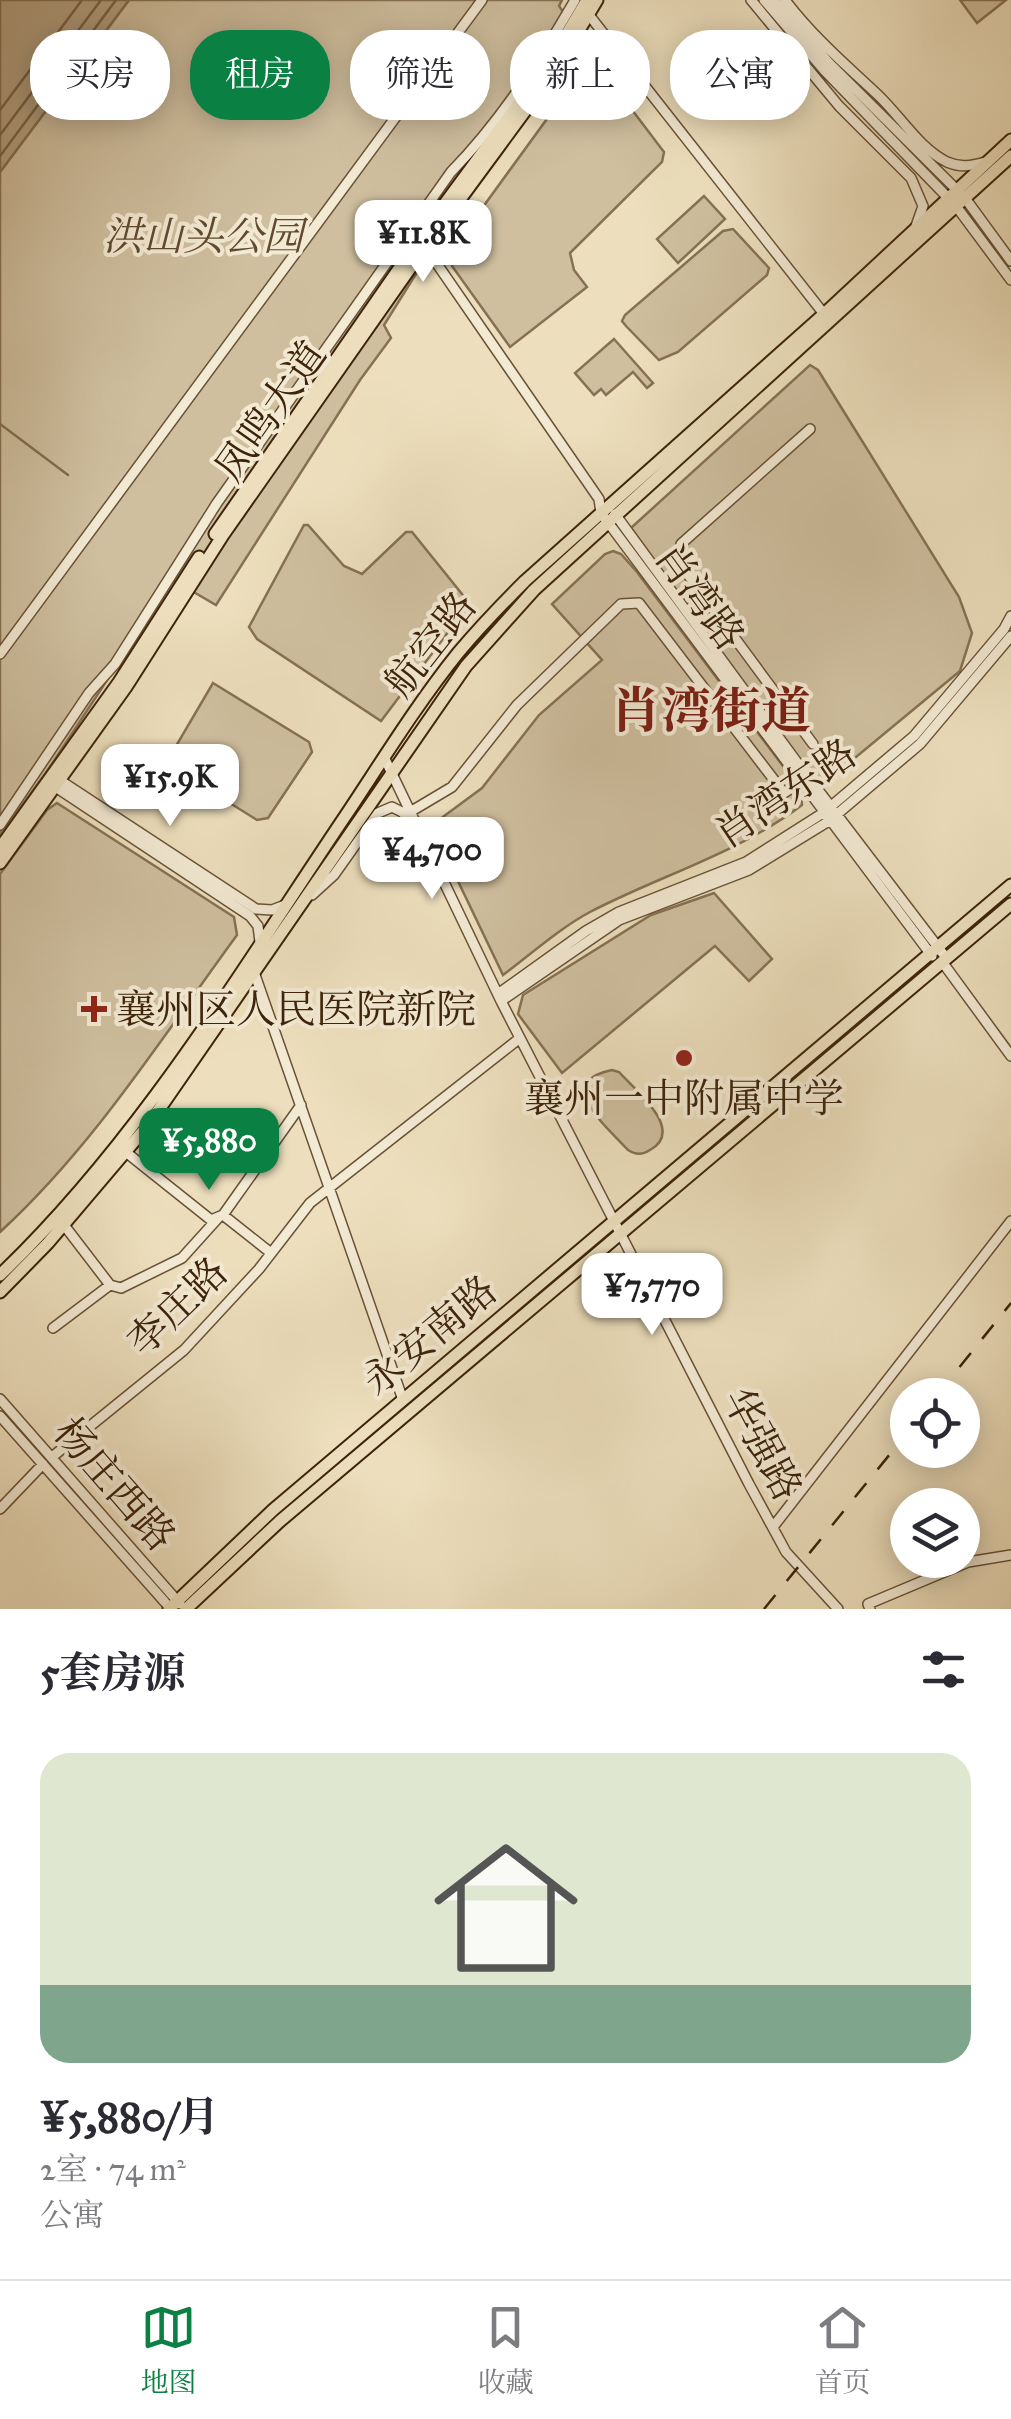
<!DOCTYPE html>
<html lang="zh">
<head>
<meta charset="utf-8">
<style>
	body { margin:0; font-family:"IM FELL Great Primer","Noto Serif SC",serif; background:#f7f7f7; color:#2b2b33; height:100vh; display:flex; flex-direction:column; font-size:38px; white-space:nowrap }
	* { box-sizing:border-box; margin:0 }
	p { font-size:32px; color:#7c7c81 }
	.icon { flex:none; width:55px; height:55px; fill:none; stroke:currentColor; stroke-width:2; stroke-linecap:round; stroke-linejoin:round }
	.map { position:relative; height:1609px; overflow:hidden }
	.panel { display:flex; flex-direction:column; background:#fff; flex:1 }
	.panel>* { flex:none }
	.guide { position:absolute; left:30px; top:30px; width:952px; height:90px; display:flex; gap:20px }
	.tools { position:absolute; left:890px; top:1378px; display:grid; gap:20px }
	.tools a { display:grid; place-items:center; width:90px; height:90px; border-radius:50%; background:#fff; box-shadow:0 5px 25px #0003; font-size:50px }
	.price { position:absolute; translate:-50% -85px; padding:0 22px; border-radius:20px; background:#fff; color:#222; font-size:32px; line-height:65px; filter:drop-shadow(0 2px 5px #0008) }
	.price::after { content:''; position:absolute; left:50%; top:60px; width:30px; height:22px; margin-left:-15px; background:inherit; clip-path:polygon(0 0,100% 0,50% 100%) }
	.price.current { background:#0b8043; color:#fff }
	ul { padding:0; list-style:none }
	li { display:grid; align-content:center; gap:20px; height:530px; padding:0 40px }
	li span { display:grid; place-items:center; height:310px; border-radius:30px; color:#555 }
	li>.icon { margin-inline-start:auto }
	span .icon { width:180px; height:180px; fill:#fffc; stroke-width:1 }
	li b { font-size:42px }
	h2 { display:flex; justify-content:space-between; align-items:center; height:120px; padding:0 40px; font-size:42px }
	.tag { padding:0 35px; border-radius:40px; background:#fff; box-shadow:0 5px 25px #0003; font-size:35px; line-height:90px }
	.tag.current { background:#0b8043; color:#fff }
	.menu { display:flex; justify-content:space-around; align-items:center; height:140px; border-top:2px solid #e1e1e2; background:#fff; font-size:28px; color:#7c7c81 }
	.menu a { display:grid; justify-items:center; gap:5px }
	.menu .current { color:#0b8043 }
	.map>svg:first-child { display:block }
</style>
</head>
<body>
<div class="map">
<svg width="1011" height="1609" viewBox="0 0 1011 1609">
	<rect width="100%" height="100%" fill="#eddfbd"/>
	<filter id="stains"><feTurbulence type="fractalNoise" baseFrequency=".002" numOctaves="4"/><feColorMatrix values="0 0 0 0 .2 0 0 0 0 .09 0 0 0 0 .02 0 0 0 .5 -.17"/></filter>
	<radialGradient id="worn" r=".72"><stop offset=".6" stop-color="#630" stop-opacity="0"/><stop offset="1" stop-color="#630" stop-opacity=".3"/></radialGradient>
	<!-- green -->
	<path fill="#cfbf9f" stroke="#867154" stroke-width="2.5" d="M129,0H562L559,6L572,25L384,325L391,338L360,380L216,605L173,580L46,773L0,835V172Z
		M960,0H1006L977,23Z
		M592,57L664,152L662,162L570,253L574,270L587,287L510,347L452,266L456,244Z
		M704,196L725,219L678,263L657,239Z
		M733,229L769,268L767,275L678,352L659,360L626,326L622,321L625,315L723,231Z
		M614,339L653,383L647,388L633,372L606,395L601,389L594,395L575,373Z
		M810,365L818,370L959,597L972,633L960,671L827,781L812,778L631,528Z
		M304,525H308L344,566L362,574L406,532H412L466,599L467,607L381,721L257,639L249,627Z
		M613,551L621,554L637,572L801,790L802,805C737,854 661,875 590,912C560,928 531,954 503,975L433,829L436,822L482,788L539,715L602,660L552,604L605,554Z
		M213,683L309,742L312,752L268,818L257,820L166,763Z
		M57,803L234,917L237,935C163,1036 93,1147 0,1232V874L47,810Z
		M714,893L772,959L749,981L715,946L562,1073L518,1014L523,995L651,915Z
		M612,1070L619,1072C635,1090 686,1130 650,1150C642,1155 636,1155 628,1150C608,1128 552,1082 612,1070Z"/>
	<!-- water -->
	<path fill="#b19f80" stroke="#826d51" stroke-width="2.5" d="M0,0H129L0,172Z"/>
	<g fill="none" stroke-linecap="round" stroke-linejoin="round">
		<!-- shore -->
		<path stroke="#766145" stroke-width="2.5" d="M0,110L82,0
			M0,135L101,0
			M0,156L116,0"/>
		<!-- stream -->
		<path stroke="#826d51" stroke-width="2.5" d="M0,424L68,475"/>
		<defs>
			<path id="minor" d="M751,0L839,106L911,178L923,206L916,226
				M764,0L824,70L956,206L1011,280
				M774,0L829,63L965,198L1011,261
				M785,0C813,37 846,65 879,96C901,117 919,148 947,162C961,168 971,166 985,162
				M589,15L824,314
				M424,245L599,499L601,513L932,956
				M810,429L681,544L680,564L813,744
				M615,514L796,761L947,959
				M0,654L482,0
				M384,757L501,1001L749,1484L786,1552L838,1609
				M58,779L256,909L272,910L285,905
				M51,784L250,916L258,926L260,942
				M410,812L452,787L517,705L621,604L639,603L784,793L790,789
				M0,825L89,693L115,664L217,503L451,172C500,122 540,61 575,0
				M312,895L334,875L378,813L392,807L402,812L413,824
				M943,963L1011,1056
				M254,972L403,1400
				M498,994L586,931L619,912L746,862L823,813L914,736L1004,629L1011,616
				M501,1001L619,920L749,870L829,821L920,744L1011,636
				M127,1153L211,1220L223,1215L271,1253
				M223,1215L301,1105
				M64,1225L110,1285L121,1288L182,1258L219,1217
				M53,1328L110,1285
				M0,1399L180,1604
				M0,1416L171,1609
				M52,1457L184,1350L259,1269L310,1203L520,1038
				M0,1509L43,1464
				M773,1527L1011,1221
				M870,1609L868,1604L968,1562L1011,1555"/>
			<path id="major" d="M215,534L432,221L553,57L587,0
				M0,848L119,682L199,557
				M0,863L126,687L223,535L425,247L556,69L597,0
				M0,1275C139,1142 239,974 346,815C382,761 417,704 458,653C479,628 502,604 525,581L824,314L1011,140
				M0,1292L48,1243L149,1124L466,666L534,590L1011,156
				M169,1609L273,1510L1011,885
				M186,1609L280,1521L1011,904"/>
		</defs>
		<!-- minor casing -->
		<use href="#minor" stroke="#685237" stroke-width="12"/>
		<!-- major casing -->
		<use href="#major" stroke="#3c230a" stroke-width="15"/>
		<!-- minor -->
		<use href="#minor" stroke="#f3ead4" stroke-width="9"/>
		<!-- major -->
		<use href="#major" stroke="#eddfbd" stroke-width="11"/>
		<!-- rail -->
		<path stroke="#3c230a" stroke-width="2.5" stroke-dasharray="18 18" stroke-linecap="butt" d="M937,1395L1011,1303
			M764,1609L908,1432"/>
	</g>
	<!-- markers -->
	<g fill="#8f2418" stroke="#f3ead4" stroke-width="4">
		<path d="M89 994h10v10h10v10h-10v10h-10v-10h-10v-10h10z"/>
		<circle cx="684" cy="1058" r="10"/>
	</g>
	<g text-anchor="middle" stroke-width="8" stroke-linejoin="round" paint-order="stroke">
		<!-- park labels -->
		<g font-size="40" font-style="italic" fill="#614a2f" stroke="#f3ead4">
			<text x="203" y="250">洪山头公园</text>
		</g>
		<!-- street labels -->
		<g font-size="40" fill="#3c230a" stroke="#f3ead4">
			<text transform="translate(270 411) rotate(-55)" y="14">凤鸣大道</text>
			<text transform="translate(700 596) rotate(54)" y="14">肖湾路</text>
			<text transform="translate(430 644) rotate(-52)" y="14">航空路</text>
			<text transform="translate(785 793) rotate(-34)" y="14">肖湾东路</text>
			<text transform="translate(177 1306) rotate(-44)" y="14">李庄路</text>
			<text transform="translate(429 1335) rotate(-40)" y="14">永安南路</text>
			<text transform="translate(763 1444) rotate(62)" y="14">华强路</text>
			<text transform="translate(115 1484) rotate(49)" y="14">杨庄西路</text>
		</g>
		<!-- poi labels -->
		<g font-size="40" fill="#3c230a" stroke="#f3ead4" text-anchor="start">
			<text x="116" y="1023">襄州区人民医院新院</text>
			<text x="684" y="1112" text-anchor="middle">襄州一中附属中学</text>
		</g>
		<!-- district labels -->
		<g font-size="50" font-weight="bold" fill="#7a1f14" stroke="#f3ead4">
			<text x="711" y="728">肖湾街道</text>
		</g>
	</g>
	<rect width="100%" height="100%" filter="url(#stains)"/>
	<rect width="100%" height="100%" fill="url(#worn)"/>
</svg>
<div class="tools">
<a><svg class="icon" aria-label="locate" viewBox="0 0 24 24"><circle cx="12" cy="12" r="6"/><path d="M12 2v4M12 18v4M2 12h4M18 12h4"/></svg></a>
<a><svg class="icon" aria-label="layers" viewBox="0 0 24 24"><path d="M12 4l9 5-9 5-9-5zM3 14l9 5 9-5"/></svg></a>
</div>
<b class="price" style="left:423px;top:285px">¥11.8K</b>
<b class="price" style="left:170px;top:829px">¥15.9K</b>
<b class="price" style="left:432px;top:902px">¥4,700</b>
<b class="price current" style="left:209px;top:1193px">¥5,880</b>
<b class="price" style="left:652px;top:1338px">¥7,770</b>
<div class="guide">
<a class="tag">买房</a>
<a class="tag current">租房</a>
<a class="tag">筛选</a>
<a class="tag">新上</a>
<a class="tag">公寓</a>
</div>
</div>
<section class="panel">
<h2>5套房源<svg class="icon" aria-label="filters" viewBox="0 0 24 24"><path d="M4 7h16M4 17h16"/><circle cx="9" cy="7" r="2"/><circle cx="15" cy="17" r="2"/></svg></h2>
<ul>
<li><span style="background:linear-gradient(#dfe7d0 75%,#7fa58c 0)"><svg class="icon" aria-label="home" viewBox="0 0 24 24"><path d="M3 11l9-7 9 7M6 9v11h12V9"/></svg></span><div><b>¥5,880/月</b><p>2室 · 74 m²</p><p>公寓</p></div></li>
</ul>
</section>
<nav class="menu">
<a class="current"><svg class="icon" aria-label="map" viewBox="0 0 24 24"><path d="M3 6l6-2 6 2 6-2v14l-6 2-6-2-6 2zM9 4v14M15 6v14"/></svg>地图</a>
<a><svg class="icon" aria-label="saved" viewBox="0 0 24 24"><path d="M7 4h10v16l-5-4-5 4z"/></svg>收藏</a>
<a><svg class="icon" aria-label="home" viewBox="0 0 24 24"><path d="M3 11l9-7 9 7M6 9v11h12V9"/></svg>首页</a>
</nav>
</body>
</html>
